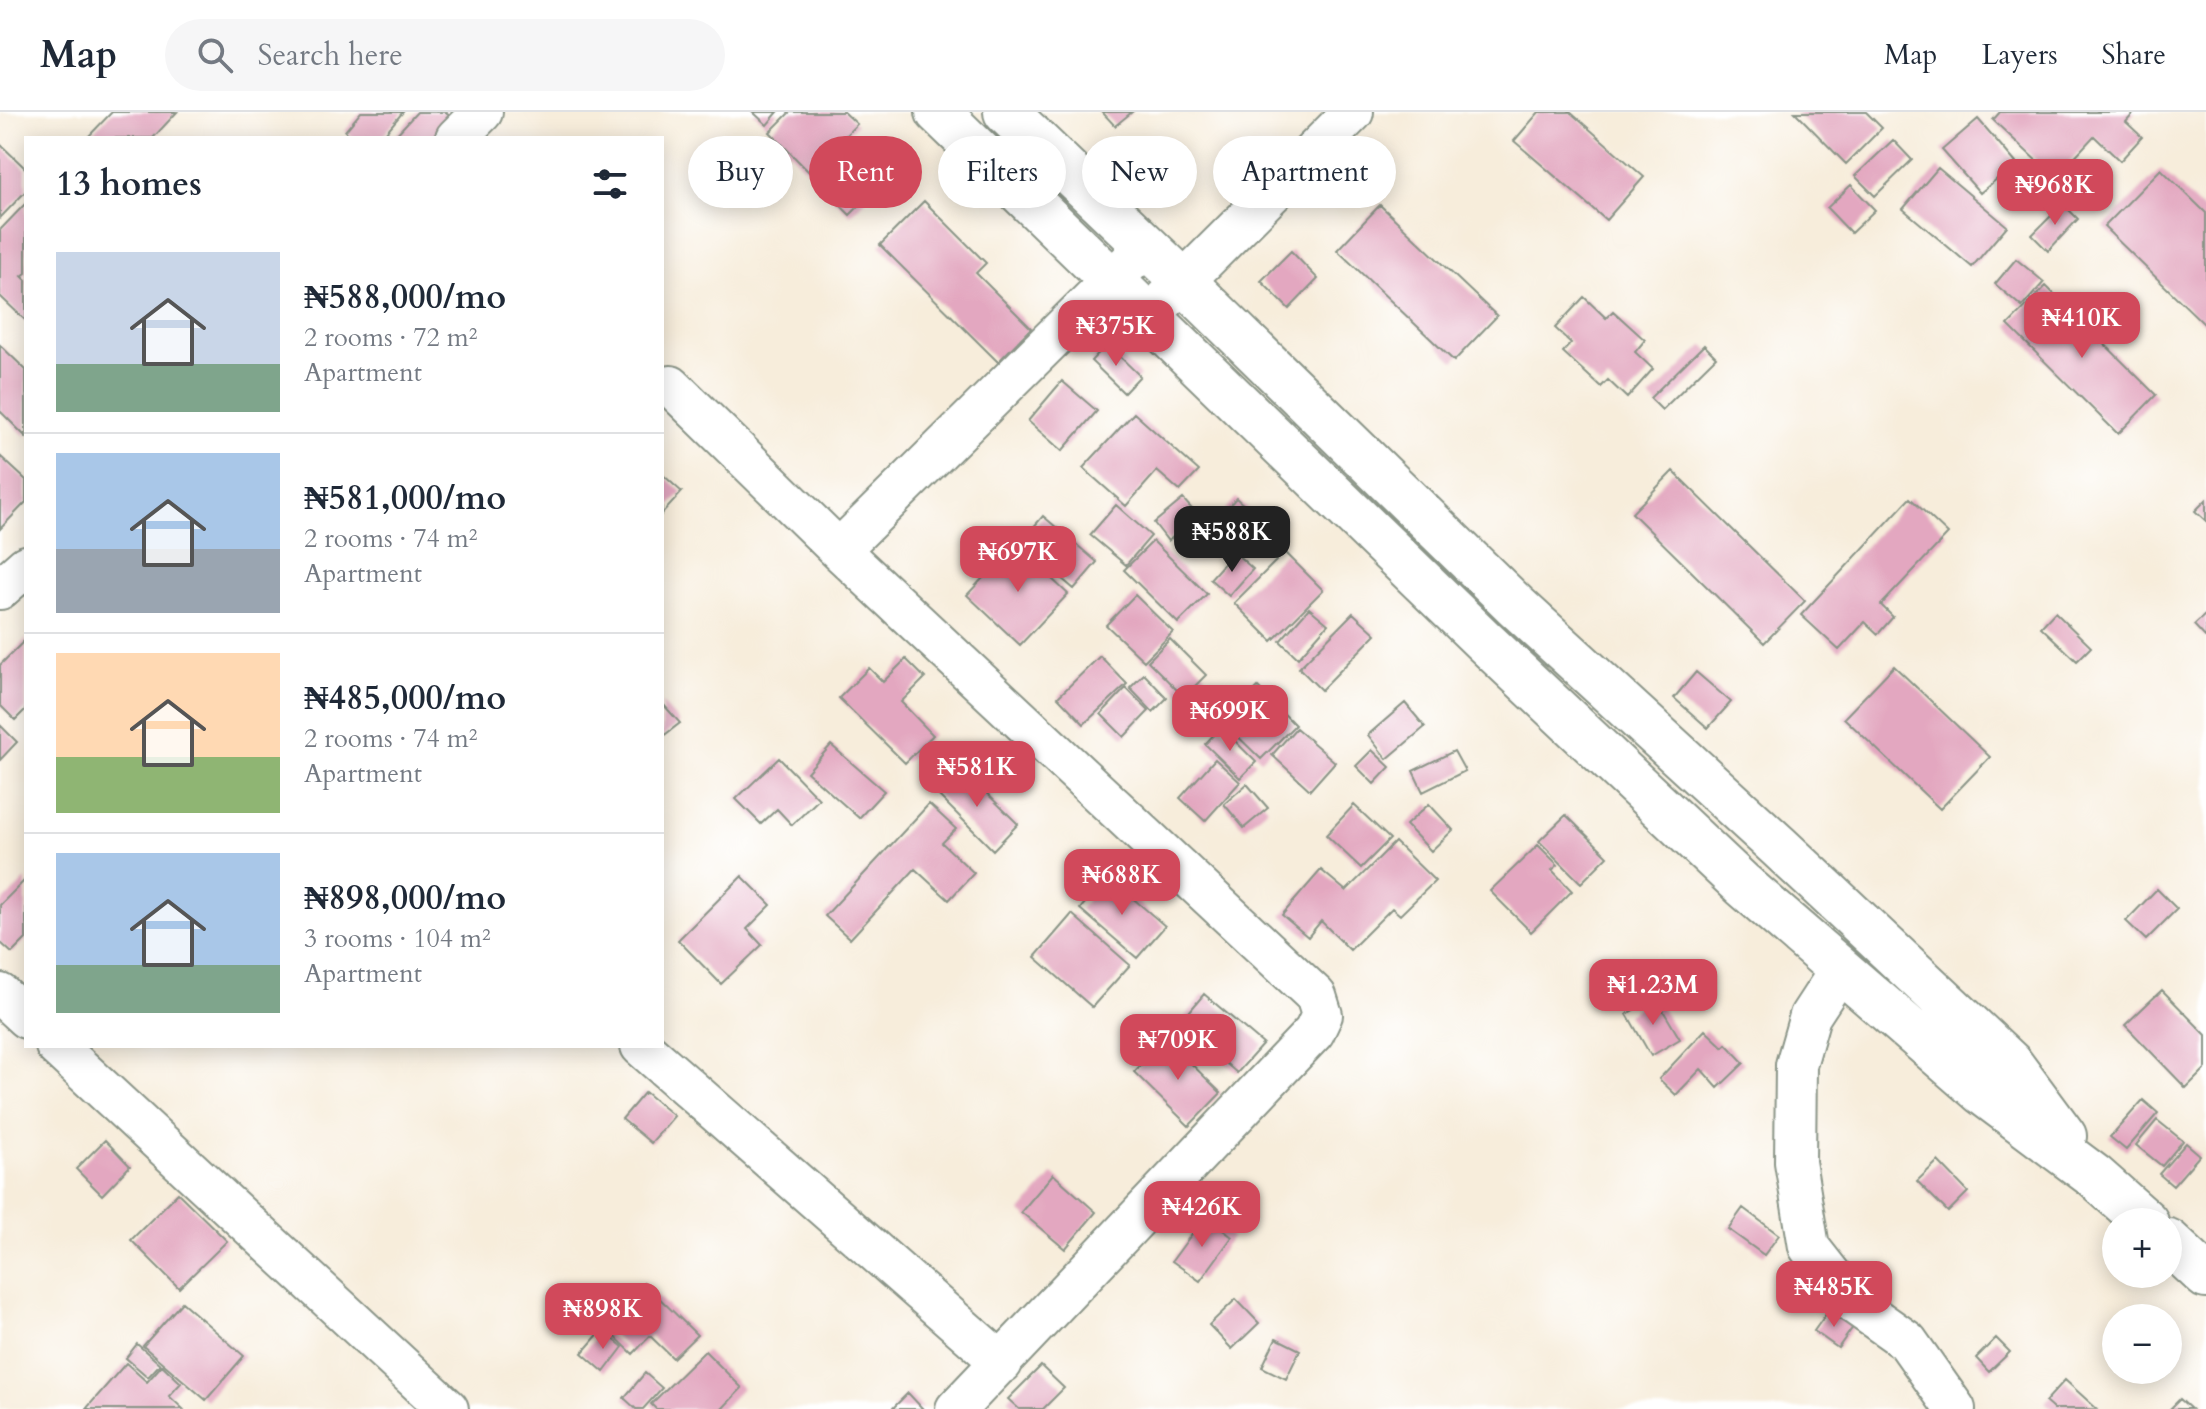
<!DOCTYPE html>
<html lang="en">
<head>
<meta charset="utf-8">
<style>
	body { margin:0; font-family:Cardo,serif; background:#f6f6f7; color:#1f2937; height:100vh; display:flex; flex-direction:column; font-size:30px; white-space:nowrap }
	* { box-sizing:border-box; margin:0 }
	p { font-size:26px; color:#747a83 }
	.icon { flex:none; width:44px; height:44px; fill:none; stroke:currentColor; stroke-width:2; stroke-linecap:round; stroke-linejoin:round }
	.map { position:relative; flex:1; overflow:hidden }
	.drawer { position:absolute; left:24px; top:24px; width:640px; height:912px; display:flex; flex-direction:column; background:#fff; border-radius:0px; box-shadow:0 4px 20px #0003 }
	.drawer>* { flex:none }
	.guide { position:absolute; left:688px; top:24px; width:760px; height:72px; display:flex; gap:16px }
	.fabs { position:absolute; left:2102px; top:1096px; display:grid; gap:16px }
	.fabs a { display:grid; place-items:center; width:80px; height:80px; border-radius:50%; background:#fff; box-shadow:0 4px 20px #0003; font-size:40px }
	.price { position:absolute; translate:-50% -68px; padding:0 18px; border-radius:16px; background:#d1495b; color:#fff; font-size:26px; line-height:52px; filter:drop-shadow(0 2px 4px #0008) }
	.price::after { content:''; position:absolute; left:50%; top:48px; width:24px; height:18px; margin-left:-12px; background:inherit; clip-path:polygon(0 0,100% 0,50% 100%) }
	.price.selected { background:#222; color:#fff }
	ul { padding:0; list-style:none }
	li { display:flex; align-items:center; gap:24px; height:200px; padding:0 32px }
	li+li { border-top:2px solid #e0e1e3 }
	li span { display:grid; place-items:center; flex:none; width:224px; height:160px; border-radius:0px; color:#555 }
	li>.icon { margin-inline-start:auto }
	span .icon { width:96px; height:96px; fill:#fffc; stroke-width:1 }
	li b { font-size:34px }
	h2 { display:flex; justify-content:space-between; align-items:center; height:96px; padding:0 32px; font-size:34px }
	.pill { padding:0 28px; border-radius:36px; background:#fff; box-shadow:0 4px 20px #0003; font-size:28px; line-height:72px }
	.pill.selected { background:#d1495b; color:#fff }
	header { display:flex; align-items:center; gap:48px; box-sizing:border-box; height:112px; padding:0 40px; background:#fff; border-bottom:2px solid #e0e1e3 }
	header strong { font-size:38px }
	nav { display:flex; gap:44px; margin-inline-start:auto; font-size:28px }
	.search { width:560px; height:72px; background:#f6f6f7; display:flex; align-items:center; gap:20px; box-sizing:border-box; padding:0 28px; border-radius:44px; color:#747a83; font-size:30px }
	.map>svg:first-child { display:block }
</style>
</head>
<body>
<header>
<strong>Map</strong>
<div class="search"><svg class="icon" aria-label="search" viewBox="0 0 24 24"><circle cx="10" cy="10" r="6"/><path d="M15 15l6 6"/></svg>Search here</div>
<nav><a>Map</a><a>Layers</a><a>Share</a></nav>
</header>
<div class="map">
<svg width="2206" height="1297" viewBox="0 0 2206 1297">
	<rect width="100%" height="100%" fill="#fff"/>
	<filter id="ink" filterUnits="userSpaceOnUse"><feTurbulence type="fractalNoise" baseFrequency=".0125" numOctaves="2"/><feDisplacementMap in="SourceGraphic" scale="16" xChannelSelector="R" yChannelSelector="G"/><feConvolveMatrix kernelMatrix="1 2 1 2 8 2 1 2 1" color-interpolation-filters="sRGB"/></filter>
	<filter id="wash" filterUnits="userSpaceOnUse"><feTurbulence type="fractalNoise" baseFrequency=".006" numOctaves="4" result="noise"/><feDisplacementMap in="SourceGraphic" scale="32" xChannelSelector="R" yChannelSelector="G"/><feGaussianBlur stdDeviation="1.8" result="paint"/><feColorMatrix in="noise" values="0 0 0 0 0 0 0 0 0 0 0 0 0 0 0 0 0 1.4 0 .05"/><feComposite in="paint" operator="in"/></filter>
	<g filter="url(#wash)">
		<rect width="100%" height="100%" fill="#f7eddb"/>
		<g id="blocks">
			<!-- building -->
			<path fill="#e3a7c0" d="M112,0H177L153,26H87Z
				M361,0H403L381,26H354L345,19Z
				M417,0H446L459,12L446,26H393Z
				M753,0H778L767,13Z
				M790,0H844L857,12L809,60L770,20Z
				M1102,0H1132L1115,14Z
				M1539,0H1570L1644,65L1606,108L1514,29Z
				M1795,0H1866L1882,16L1846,52Z
				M2000,0H2135L2126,10L2142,25L2120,49L2094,24L2055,66L1993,8Z
				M1978,7L2016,51L1980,81L1942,38Z
				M1893,28L1912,48L1875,84L1855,64Z
				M0,32L26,57V79L0,106Z
				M1938,56L2007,114L1972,155L1903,97Z
				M2161,57L2206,101V214L2104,115Z
				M848,69L866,87L850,103L832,85Z
				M1851,73L1875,98L1851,121L1827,96Z
				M924,89L986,151L976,161L1031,216L998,250L880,133Z
				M26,91V161L22,164L26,168V209L0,184V118Z
				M2063,92L2078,107L2048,139L2032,123Z
				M1380,93L1497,204L1454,249L1337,138Z
				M1291,139L1318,167L1289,197L1261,169Z
				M2016,147L2044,170L2022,195L1995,172Z
				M2046,174L2156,283L2118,322L2008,213Z
				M1584,185L1606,206L1613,199L1645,228L1635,240L1653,257L1627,286L1608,268L1601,275L1563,240L1571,231L1555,216Z
				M1107,232L1140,264L1124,281L1091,249Z
				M0,233L26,258V325L0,299Z
				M1704,233L1716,245L1662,298L1650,286Z
				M1062,269L1097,299L1062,339L1028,309Z
				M1134,301L1199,359L1180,379L1157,359L1126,394L1083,356Z
				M0,344L26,368V390L0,417Z
				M1673,359L1805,489L1764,531L1632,401Z
				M662,362L682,380L662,402Z
				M1236,386L1256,404L1234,430L1213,412Z
				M1910,386L1948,422L1881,493L1893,505L1878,522L1865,510L1839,538L1801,503Z
				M1183,387L1198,404L1168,429L1154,411Z
				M2206,388V409L2195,399Z
				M1116,393L1151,424L1126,453L1090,423Z
				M1043,404L1097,450L1074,477L1020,431Z
				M1153,429L1207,482L1178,511L1124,458Z
				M1015,432L1068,482L1020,533L967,483Z
				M1234,440L1253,457L1229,484L1210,467Z
				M1285,440L1323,478L1272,529L1234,491Z
				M1135,483L1173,520L1144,549L1106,513Z
				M1309,496L1328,512L1298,546L1280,529Z
				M2055,500L2091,535L2077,549L2041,515Z
				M1353,501L1376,522L1321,578L1299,556Z
				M2206,502V526L2194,513Z
				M26,527V597L15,608L0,593V553Z
				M1170,527L1206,563L1184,585L1148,549Z
				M1100,544L1127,572L1084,612L1058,585Z
				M906,547L925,566L901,590L933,623L905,651L839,586L869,556L883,570Z
				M1894,554L1990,645L1940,697L1844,606Z
				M1696,560L1731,590L1708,616L1674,586Z
				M1144,562L1167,586L1153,600L1130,576Z
				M1258,575L1295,613L1261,647L1223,610Z
				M1126,576L1149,599L1124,625L1101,602Z
				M662,591L680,611L662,625Z
				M1405,591L1425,615L1387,647L1368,623Z
				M0,613L17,630L0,648Z
				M1221,615L1256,650L1240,666L1205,632Z
				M1296,616L1335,650L1310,678L1272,643Z
				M831,633L884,679L859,706L807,660Z
				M1372,638L1390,655L1374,672L1356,654Z
				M1454,639L1465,659L1423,680L1413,659Z
				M779,646L819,687L792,713L777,697L761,712L736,687Z
				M1215,647L1240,670L1205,709L1180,686Z
				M961,656L1018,712L993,738L936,681Z
				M1247,672L1268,696L1244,716L1224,692Z
				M929,692L956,717L942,731L974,761L949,788L915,757L850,827L825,804Z
				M1429,692L1453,718L1431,739L1406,713Z
				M1354,693L1390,727L1361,756L1326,723Z
				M1566,703L1608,744L1581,771L1539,729Z
				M1395,730L1435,769L1400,803L1392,796L1350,838L1321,809L1308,825L1282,803L1321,758L1346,779Z
				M1538,733L1558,753L1552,758L1572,779L1531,820L1490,779Z
				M742,764L771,793L747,817L762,833L721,872L678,828Z
				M1107,764L1165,814L1137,846L1080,797Z
				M26,767V827L12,841L0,830V793Z
				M2157,777L2177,797L2146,828L2126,809Z
				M1072,802L1130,853L1092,895L1035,845Z
				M2162,878L2206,923V956L2186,976L2125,913Z
				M1204,882L1263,932L1237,961L1180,911Z
				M1655,885L1680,927L1651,944L1627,902Z
				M1705,918L1723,935L1726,932L1744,951L1718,976L1701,957L1676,983L1659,967Z
				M1166,927L1221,981L1189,1014L1134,960Z
				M645,980L674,1004L651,1031L622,1007Z
				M2143,988L2158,1001L2126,1038L2110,1025Z
				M2157,1008L2183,1029L2162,1054L2136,1033Z
				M105,1028L130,1054L102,1083L76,1057Z
				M2186,1031L2200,1043L2173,1074L2159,1062Z
				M1938,1049L1968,1080L1948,1100L1917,1069Z
				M1053,1062L1096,1100L1065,1137L1021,1100Z
				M178,1081L227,1129L179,1176L131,1128Z
				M1743,1096L1779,1123L1764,1143L1728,1117Z
				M1205,1104L1232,1125L1200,1169L1172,1149Z
				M644,1171L697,1223L673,1246L650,1224L633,1242L603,1213Z
				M1236,1187L1259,1211L1232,1237L1209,1213Z
				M182,1190L244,1244L206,1288L143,1234Z
				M1829,1198L1853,1215L1838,1236L1814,1219Z
				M602,1218L623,1235L604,1260L582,1241Z
				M1276,1226L1300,1238L1286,1267L1262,1255Z
				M1996,1226L2010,1240L1989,1260L1976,1246Z
				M137,1232L160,1252L148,1265L126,1246Z
				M705,1239L742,1276L722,1297H656L651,1292Z
				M126,1251L147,1270L162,1253L181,1271L169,1284L183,1297H86Z
				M1041,1254L1064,1276L1043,1297H1019L1008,1287Z
				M645,1261L662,1276L643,1297H636L624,1286Z
				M2065,1268L2097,1297H2053L2045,1290Z
				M908,1281L923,1297H892Z
				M2180,1287L2191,1297H2170Z"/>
		</g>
	</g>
	<g filter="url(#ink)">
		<use href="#blocks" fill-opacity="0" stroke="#8b9588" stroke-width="2"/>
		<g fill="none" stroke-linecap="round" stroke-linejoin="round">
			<defs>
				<path id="minor" d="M456,26L482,0
					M1149,204L1353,0
					M671,274L839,438L1316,884L1322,903L1314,920L956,1297
					M839,438L1146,134
					M0,477L26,454
					M1840,858L1810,904L1796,953L1795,1050L1809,1135L1853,1191L1907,1229L1955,1297
					M0,882L26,906
					M56,934L448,1297
					M641,934L1002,1251"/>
				<path id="major" d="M938,0L1484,529L1743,773L1983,981L2094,1064L2146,1110
					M1006,0L1184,170L1516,494L1778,734L2010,951L2064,1024
					M2168,1129L2206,1164"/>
			</defs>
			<!-- minor casing -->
			<use href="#minor" stroke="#8b9588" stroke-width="44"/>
			<!-- major casing -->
			<use href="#major" stroke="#8b9588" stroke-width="48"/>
			<!-- minor -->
			<use href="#minor" stroke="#fff" stroke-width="40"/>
			<!-- major -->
			<use href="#major" stroke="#fff" stroke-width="44"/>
		</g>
	</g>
</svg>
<div class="fabs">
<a>+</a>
<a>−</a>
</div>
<b class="price" style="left:2055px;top:115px">₦968K</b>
<b class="price" style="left:2082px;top:248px">₦410K</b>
<b class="price" style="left:1116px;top:256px">₦375K</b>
<b class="price selected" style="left:1232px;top:462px">₦588K</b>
<b class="price" style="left:1018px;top:482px">₦697K</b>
<b class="price" style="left:1230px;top:641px">₦699K</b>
<b class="price" style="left:977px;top:697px">₦581K</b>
<b class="price" style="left:1122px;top:805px">₦688K</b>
<b class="price" style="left:1653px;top:915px">₦1.23M</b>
<b class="price" style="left:1178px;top:970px">₦709K</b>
<b class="price" style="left:1202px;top:1137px">₦426K</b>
<b class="price" style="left:1834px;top:1217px">₦485K</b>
<b class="price" style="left:603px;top:1239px">₦898K</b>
<div class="guide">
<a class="pill">Buy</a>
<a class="pill selected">Rent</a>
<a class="pill">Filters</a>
<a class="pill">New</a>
<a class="pill">Apartment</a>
</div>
<section class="drawer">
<h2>13 homes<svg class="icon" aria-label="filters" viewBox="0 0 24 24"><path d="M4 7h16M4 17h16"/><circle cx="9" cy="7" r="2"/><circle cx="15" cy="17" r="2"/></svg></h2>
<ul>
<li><span style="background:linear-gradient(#c9d6e8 70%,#7fa58c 0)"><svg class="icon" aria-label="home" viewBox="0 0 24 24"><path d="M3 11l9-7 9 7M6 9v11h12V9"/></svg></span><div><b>₦588,000/mo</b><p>2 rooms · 72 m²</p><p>Apartment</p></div></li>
<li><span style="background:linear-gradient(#a9c7e8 60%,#9aa5b1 0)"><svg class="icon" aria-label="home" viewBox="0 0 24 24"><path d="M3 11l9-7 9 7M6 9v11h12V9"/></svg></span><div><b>₦581,000/mo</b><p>2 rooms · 74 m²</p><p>Apartment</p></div></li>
<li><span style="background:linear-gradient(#ffd9b3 65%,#8fb573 0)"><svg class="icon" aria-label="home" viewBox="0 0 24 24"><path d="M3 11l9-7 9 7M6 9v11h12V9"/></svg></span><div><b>₦485,000/mo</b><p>2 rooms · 74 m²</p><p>Apartment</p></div></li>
<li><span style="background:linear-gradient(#a9c7e8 70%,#7fa58c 0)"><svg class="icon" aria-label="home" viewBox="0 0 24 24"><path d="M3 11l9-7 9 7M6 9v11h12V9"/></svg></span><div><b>₦898,000/mo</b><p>3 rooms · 104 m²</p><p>Apartment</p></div></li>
</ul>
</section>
</div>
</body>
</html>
